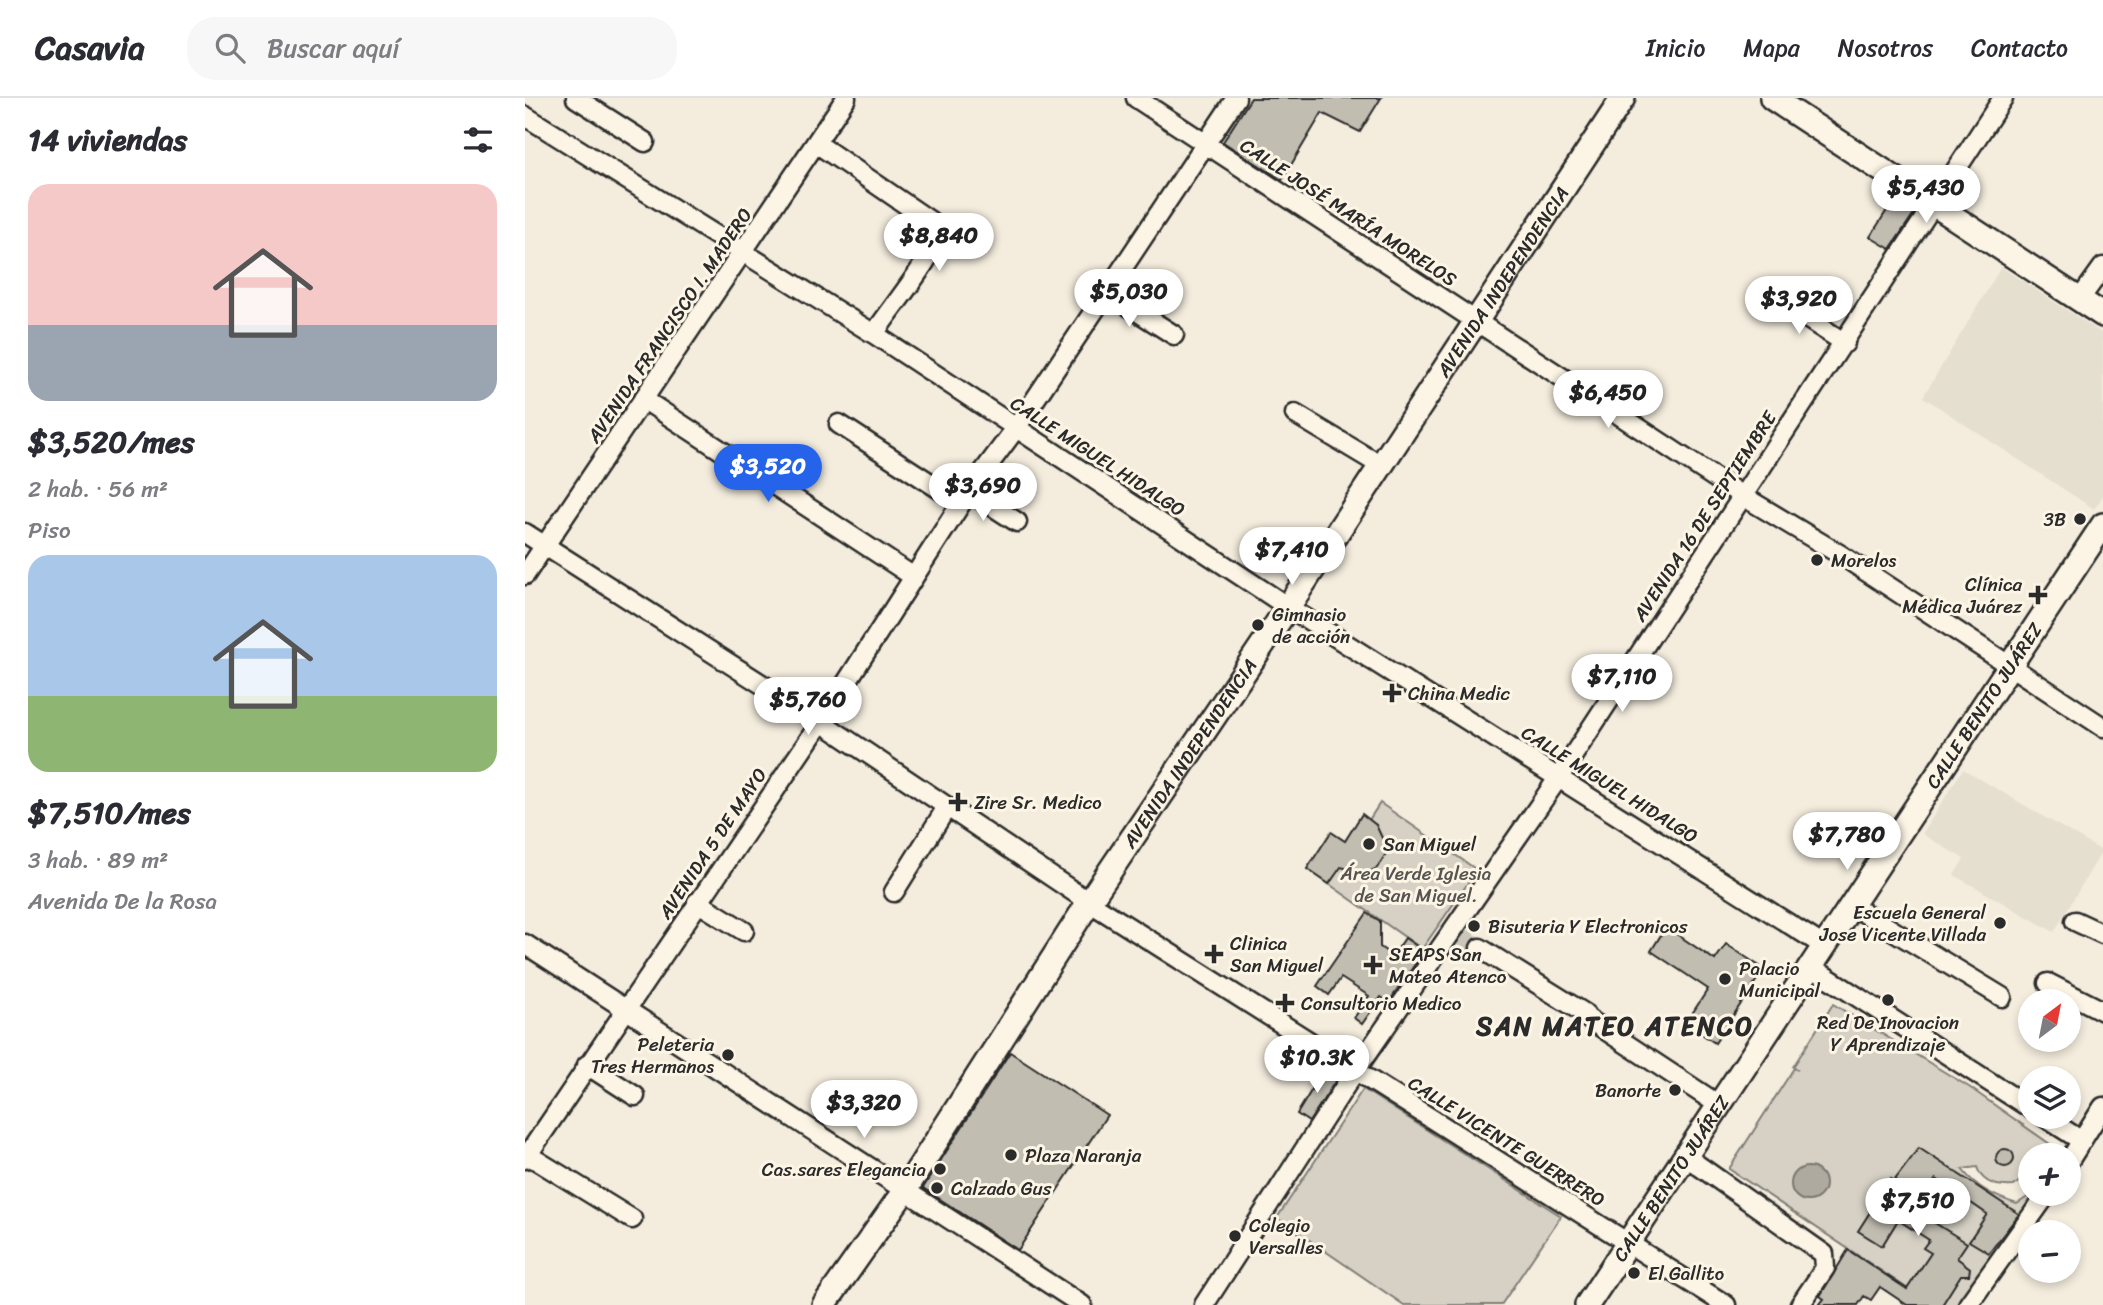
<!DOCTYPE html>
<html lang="es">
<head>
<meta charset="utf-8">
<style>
	body { margin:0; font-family:Sriracha,sans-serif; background:#f7f7f7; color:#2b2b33; height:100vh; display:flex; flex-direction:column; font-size:26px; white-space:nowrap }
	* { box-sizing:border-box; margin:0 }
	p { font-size:23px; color:#7c7c81 }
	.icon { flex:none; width:38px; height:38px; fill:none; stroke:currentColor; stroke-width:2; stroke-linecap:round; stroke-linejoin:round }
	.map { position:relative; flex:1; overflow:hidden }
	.drawer { display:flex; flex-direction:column; background:#fff; width:525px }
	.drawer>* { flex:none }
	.needle { width:46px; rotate:32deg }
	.buttons { position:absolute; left:1493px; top:891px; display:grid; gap:14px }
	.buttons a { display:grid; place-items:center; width:63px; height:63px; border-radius:50%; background:#fff; box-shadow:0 4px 10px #0003; font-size:35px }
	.price { position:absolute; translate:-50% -60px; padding:0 16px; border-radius:24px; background:#fff; color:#222; font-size:23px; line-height:46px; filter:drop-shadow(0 2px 4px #0008) }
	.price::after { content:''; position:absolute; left:50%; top:42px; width:21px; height:16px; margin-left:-10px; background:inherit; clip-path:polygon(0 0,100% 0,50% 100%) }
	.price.selected { background:#2563eb; color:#fff }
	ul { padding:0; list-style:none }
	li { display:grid; align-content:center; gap:14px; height:371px; padding:0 28px }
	li span { display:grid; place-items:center; height:217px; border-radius:21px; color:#555 }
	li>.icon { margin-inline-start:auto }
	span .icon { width:126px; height:126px; fill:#fffc; stroke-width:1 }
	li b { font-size:30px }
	h2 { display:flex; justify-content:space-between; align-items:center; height:84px; padding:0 28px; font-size:30px }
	header { display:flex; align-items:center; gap:42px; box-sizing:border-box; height:98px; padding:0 35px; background:#fff; border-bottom:2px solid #e1e1e2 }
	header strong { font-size:33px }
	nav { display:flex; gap:38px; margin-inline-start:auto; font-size:24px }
	.search { width:490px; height:63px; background:#f7f7f7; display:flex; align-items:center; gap:18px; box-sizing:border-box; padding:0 24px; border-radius:28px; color:#7c7c81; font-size:26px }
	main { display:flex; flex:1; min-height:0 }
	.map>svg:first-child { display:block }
</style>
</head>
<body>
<header>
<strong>Casavia</strong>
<div class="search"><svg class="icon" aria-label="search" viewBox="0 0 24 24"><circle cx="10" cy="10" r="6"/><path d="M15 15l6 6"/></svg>Buscar aquí</div>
<nav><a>Inicio</a><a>Mapa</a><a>Nosotros</a><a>Contacto</a></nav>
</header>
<main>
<section class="drawer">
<h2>14 viviendas<svg class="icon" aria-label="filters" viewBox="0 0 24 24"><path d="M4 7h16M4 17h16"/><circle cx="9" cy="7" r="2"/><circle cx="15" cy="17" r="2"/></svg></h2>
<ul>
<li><span style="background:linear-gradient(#f6c9c9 65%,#9aa5b1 0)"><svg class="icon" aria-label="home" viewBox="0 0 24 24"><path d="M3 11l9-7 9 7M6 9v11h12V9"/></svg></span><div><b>$3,520/mes</b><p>2 hab. · 56 m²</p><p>Piso</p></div></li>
<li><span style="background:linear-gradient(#a9c7e8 65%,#8fb573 0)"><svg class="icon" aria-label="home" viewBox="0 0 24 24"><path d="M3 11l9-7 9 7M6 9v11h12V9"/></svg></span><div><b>$7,510/mes</b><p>3 hab. · 89 m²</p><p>Avenida De la Rosa</p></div></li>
</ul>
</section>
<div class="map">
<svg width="1578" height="1207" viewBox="0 0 1578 1207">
	<rect width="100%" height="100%" fill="#f4edde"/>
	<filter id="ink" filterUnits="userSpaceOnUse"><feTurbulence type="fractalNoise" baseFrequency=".0143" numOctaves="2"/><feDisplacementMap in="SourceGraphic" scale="14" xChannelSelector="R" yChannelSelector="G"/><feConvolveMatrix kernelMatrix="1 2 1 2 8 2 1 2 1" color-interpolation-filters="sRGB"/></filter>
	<g filter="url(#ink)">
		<!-- built -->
		<path fill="#e5dfd0" d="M1476,169L1578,236V398L1569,411L1398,299Z
			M1438,671L1577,753L1529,834L1429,777L1439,761L1397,736Z"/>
		<!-- green -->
		<path fill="#d6d1c4" stroke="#807e78" stroke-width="2" d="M855,705L952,772L897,851L804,786L815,768L823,772H838L863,742H858L844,722Z
			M1308,906L1444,989L1532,1051L1530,1057H1505V1083L1497,1081L1489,1088C1473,1089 1457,1086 1452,1069L1437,1071C1451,1090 1471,1099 1492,1106L1507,1096L1496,1117L1434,1207H1407L1204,1071L1269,970L1273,972L1268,969Z
			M838,991L1036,1118L976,1207H879L752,1120Z"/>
		<!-- water -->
		<path fill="#afaaa0" stroke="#7a7771" stroke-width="2" d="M1266 1086a17 17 0 1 1 34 0a17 17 0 1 1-34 0Z"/>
		<!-- building -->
		<path fill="#c2bdb1" stroke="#2b2b2b" stroke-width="2" d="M726,0H856L835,34L797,15L757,82L698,44Z
			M1371,98L1392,111L1365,151L1345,139Z
			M837,716L851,727L858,742H863L862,754L852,770L839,777L838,774L816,769L804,786L782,771L806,734L820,743Z
			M842,815L855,823V849L868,858L880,840L899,853L864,904L856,899L837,926L829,920L844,898L816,880L804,897L792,888Z
			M1141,829L1190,862L1201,846L1239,871L1190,945L1161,925L1183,891L1126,853Z
			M485,954L582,1017L493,1152L398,1090Z
			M800,970L813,979L784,1024L772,1016Z
			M1394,1050L1494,1116L1464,1155L1444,1143L1462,1116L1411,1081L1389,1112L1442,1145L1432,1160L1445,1170L1444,1177H1436L1417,1207H1382L1355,1189L1346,1202L1339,1198L1333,1207H1294L1299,1201L1295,1198L1323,1152L1382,1191L1406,1155L1398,1150L1404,1142L1373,1122L1357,1148L1333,1133L1366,1081L1369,1083Z
			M1471 1060a9 9 0 1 1 18 0a9 9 0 1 1-18 0Z"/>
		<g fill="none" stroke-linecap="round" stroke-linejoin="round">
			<!-- minor-tunnel -->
			<path stroke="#ccc6ba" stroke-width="18" stroke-dasharray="18 9" stroke-linecap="butt" d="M934,837L955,850"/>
			<defs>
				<path id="minor" d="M51,0L120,44
					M611,0L1216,397L1316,457L1578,629
					M0,18L349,236L763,509L1299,848
					M291,45L405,123C410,129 413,136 411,143C402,167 365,212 349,236
					M580,193L649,237
					M1249,199L1320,245
					M1555,201L1578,169
					M118,301L389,479
					M770,316L855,367
					M314,326L436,405
					M444,393L492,424
					M0,435L296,624L564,804L1201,1207
					M0,477L321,0
					M369,794L422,709
					M172,804L219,833
					M1326,807L1477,899
					M1550,823L1578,836
					M0,846L557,1207
					M955,850L1059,915L1062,920L1194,1007
					M1286,869L1505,1010
					M1523,885L1578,913
					M62,967L110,998
					M1518,1018L1557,1043
					M3,1057L107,1121
					M1160,1058L1299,1156L1300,1170L1275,1207
					M0,1061L296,624L444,393L491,330L711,0
					M1544,1063L1578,1009
					M679,1207L830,973L1034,679L1478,0
					M1443,1207L1522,1096"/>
				<g id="major">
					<path d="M1247,0L1578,217"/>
					<path id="s1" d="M299,1207L380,1092L564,804L763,509L1098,0"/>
					<path id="s2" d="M1062,1207L1578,427"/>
				</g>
			</defs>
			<!-- minor casing -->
			<use href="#minor" stroke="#2b2b2b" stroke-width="23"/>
			<!-- major casing -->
			<use href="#major" stroke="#2b2b2b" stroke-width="28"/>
			<!-- minor -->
			<use href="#minor" stroke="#fcf5e5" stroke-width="18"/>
			<!-- major -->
			<use href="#major" stroke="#fcf5e5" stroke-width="23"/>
		</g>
	</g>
	<!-- markers -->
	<g fill="#2b2b2b" stroke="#fcf5e5" stroke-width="2.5">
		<circle cx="1555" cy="421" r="7"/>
		<circle cx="1292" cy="462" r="7"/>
		<path d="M1509.5 486.5h7v7h7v7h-7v7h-7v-7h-7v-7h7z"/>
		<circle cx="733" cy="527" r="7"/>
		<path d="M863.5 584.5h7v7h7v7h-7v7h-7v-7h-7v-7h7z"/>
		<path d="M429.5 693.5h7v7h7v7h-7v7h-7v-7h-7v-7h7z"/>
		<circle cx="844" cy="746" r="7"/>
		<circle cx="1475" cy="825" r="7"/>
		<circle cx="949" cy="828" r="7"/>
		<path d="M685.5 845.5h7v7h7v7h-7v7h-7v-7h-7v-7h7z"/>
		<path d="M844.5 856.5h7v7h7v7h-7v7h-7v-7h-7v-7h7z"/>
		<circle cx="1200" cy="881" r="7"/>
		<circle cx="1363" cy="902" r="7"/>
		<path d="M756.5 894.5h7v7h7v7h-7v7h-7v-7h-7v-7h7z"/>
		<circle cx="203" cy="957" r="7"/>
		<circle cx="1150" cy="992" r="7"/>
		<circle cx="486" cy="1057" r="7"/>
		<circle cx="415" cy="1071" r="7"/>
		<circle cx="412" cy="1090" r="7"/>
		<circle cx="710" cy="1138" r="7"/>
		<circle cx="1109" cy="1175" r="7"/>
	</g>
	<g text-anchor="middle" stroke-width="6" stroke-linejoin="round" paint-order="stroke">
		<!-- street labels -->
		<g font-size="19" fill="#2b2b2b" stroke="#fcf5e5">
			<text transform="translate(824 114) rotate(33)" y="7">CALLE JOSÉ MARÍA MORELOS</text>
			<text dy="7" stroke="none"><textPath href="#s1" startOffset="1228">AVENIDA INDEPENDENCIA</textPath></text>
			<text transform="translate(144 227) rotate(-56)" y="7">AVENIDA FRANCISCO I. MADERO</text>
			<text transform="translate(573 358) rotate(33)" y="7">CALLE MIGUEL HIDALGO</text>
			<text transform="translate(1179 418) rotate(-57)" y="7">AVENIDA 16 DE SEPTIEMBRE</text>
			<text dy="7" stroke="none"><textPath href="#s2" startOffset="719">CALLE BENITO JUÁREZ</textPath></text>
			<text dy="7" stroke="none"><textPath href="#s1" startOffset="662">AVENIDA INDEPENDENCIA</textPath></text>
			<text transform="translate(1085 686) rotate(32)" y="7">CALLE MIGUEL HIDALGO</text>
			<text transform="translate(187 745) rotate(-56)" y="7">AVENIDA 5 DE MAYO</text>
			<text transform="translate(982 1043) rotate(32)" y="7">CALLE VICENTE GUERRERO</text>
			<text dy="7" stroke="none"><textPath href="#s2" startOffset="152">CALLE BENITO JUÁREZ</textPath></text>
		</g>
		<!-- poi labels -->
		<g font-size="19" fill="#2b2b2b" stroke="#fcf5e5" text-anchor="start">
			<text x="1541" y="428" text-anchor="end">3B</text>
			<text x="1306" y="469">Morelos</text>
			<text x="1497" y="493" text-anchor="end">Clínica<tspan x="1497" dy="22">Médica Juárez</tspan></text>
			<text x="747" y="523">Gimnasio<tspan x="747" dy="22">de acción</tspan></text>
			<text x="883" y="602">China Medic</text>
			<text x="449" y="711">Zire Sr. Medico</text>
			<text x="858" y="753">San Miguel</text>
			<text x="1461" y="821" text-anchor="end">Escuela General<tspan x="1461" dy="22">Jose Vicente Villada</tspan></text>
			<text x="963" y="835">Bisuteria Y Electronicos</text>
			<text x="705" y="852">Clinica<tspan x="705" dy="22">San Miguel</tspan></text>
			<text x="864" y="863">SEAPS San<tspan x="864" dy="22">Mateo Atenco</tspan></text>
			<text x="1214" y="877">Palacio<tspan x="1214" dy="22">Municipal</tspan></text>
			<text x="776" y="912">Consultorio Medico</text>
			<text x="1363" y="931" text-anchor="middle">Red De Inovacion<tspan x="1363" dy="22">Y Aprendizaje</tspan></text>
			<text x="189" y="953" text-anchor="end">Peleteria<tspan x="189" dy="22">Tres Hermanos</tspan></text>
			<text x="1136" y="999" text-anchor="end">Banorte</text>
			<text x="500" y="1064">Plaza Naranja</text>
			<text x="401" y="1078" text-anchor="end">Cas.sares Elegancia</text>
			<text x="426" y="1097">Calzado Gus</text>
			<text x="724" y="1134">Colegio<tspan x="724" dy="22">Versalles</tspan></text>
			<text x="1123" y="1182">El Gallito</text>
		</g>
		<!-- park labels -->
		<g font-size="19" fill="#565451" stroke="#fcf5e5">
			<text x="891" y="782">Área Verde Iglesia<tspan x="891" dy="22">de San Miguel.</tspan></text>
		</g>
		<!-- district labels -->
		<g font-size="26" font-weight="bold" letter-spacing="2" fill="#2b2b2b" stroke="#fcf5e5">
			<text x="1090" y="937">SAN MATEO ATENCO</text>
		</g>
	</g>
</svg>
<div class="buttons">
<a><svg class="needle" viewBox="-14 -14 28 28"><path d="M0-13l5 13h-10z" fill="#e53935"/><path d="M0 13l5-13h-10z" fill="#7c7c81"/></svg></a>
<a><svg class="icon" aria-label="layers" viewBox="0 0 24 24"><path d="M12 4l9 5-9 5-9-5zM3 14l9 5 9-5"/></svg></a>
<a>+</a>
<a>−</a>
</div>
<b class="price" style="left:1401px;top:127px">$5,430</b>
<b class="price" style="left:414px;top:175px">$8,840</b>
<b class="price" style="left:604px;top:231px">$5,030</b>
<b class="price" style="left:1274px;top:238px">$3,920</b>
<b class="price" style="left:1083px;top:332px">$6,450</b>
<b class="price selected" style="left:243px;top:406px">$3,520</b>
<b class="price" style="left:458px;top:425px">$3,690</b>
<b class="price" style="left:767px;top:489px">$7,410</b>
<b class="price" style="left:1097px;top:616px">$7,110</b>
<b class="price" style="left:283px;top:639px">$5,760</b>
<b class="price" style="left:1322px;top:774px">$7,780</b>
<b class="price" style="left:792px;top:997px">$10.3K</b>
<b class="price" style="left:339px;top:1042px">$3,320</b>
<b class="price" style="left:1393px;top:1140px">$7,510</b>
</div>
</main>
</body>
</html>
